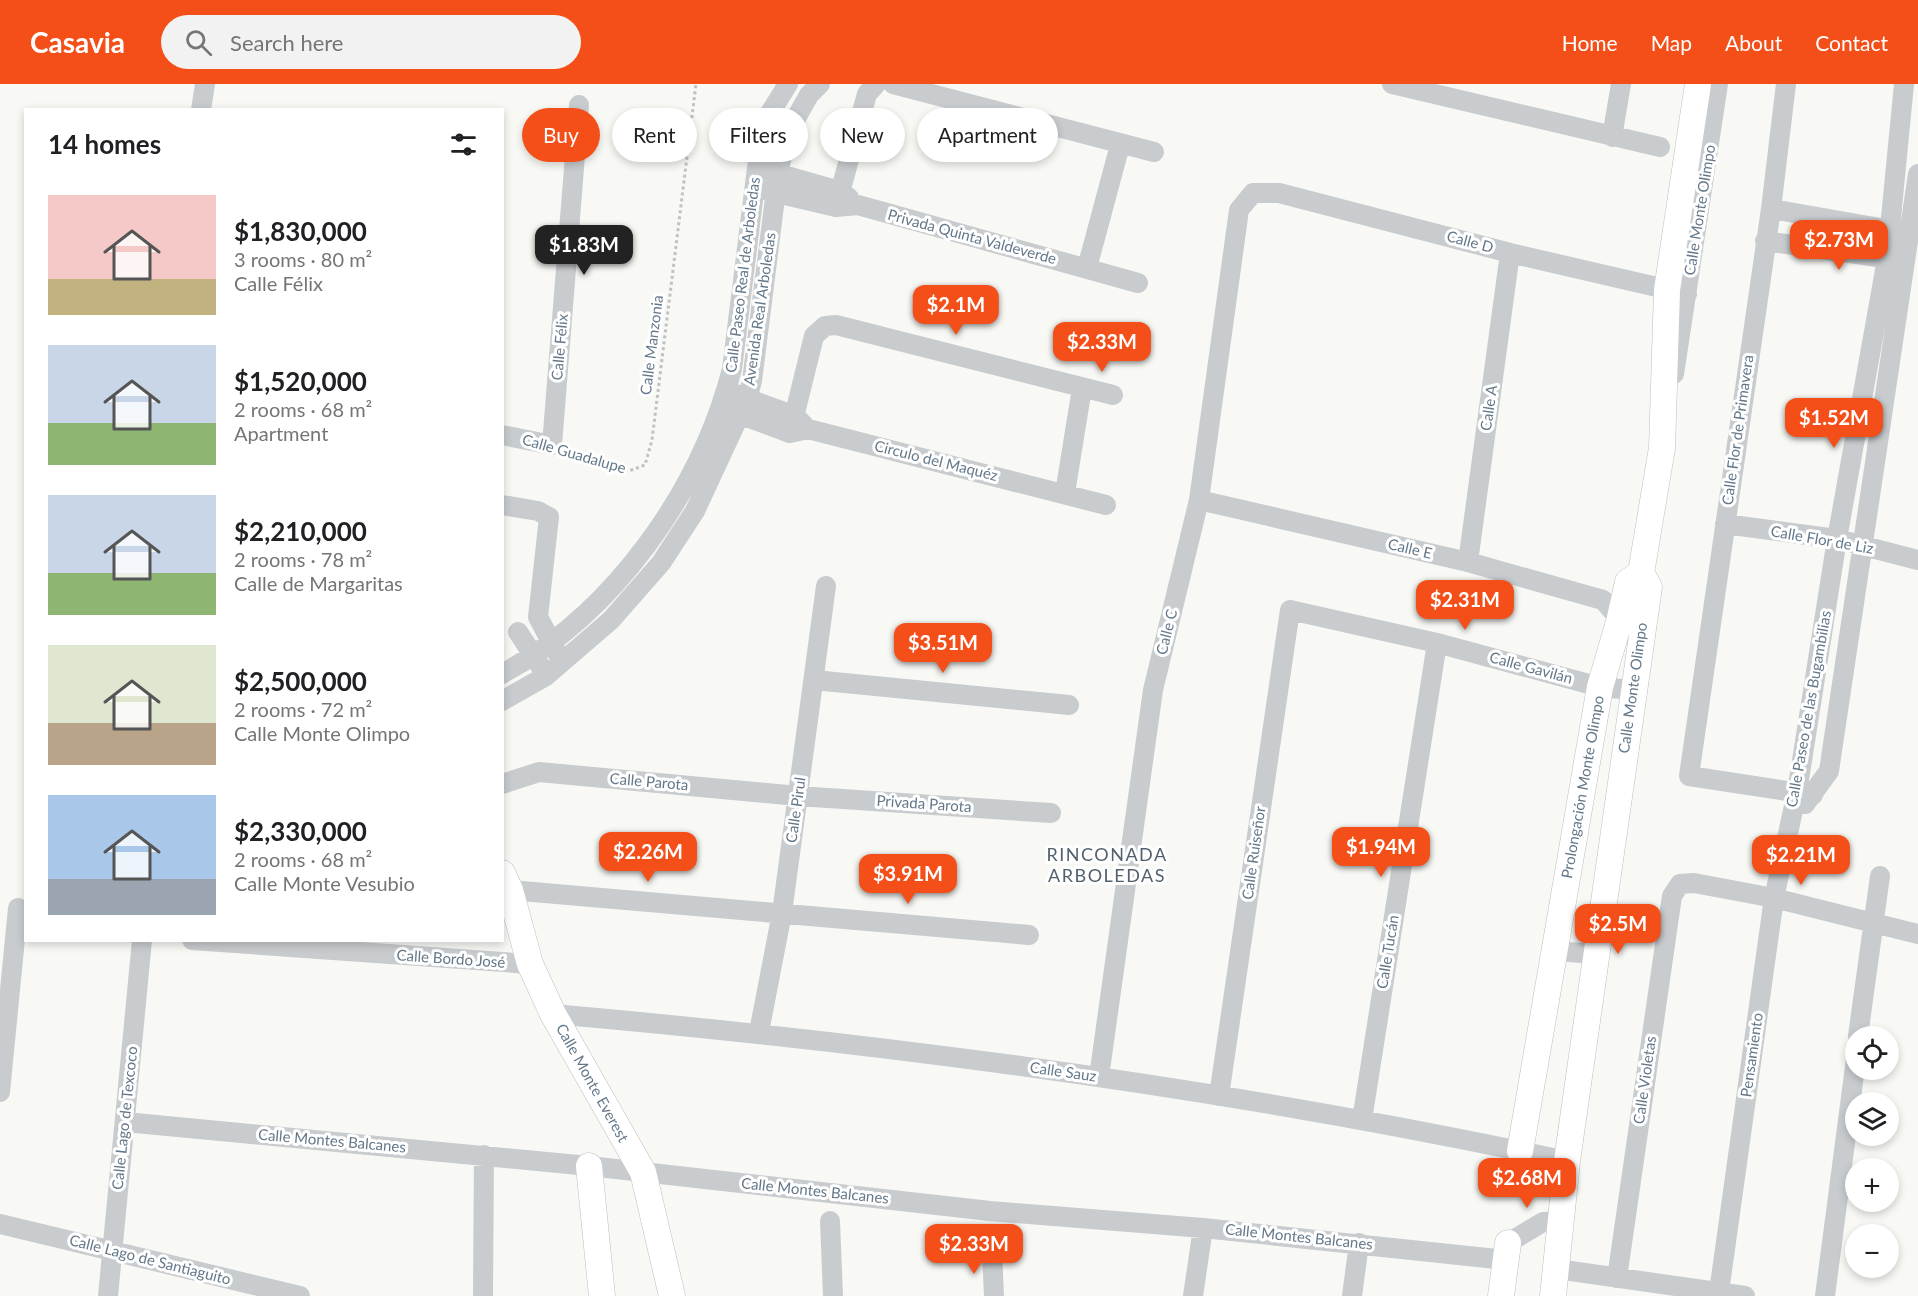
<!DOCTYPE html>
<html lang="en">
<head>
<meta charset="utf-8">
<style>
	body { margin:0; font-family:Lato,sans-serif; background:#f2f2f2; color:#202124; height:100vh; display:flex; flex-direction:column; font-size:22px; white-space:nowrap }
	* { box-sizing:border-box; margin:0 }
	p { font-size:20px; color:#757577 }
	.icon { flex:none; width:33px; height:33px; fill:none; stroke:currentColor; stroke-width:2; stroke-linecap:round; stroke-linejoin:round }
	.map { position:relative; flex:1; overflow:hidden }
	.drawer { position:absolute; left:24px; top:24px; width:480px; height:834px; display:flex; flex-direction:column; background:#fff; border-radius:0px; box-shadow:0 3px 9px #0003 }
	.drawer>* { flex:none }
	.top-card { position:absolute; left:522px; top:24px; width:570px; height:54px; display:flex; gap:12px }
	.tools { position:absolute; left:1845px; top:942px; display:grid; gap:12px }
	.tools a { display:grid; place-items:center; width:54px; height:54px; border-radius:50%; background:#fff; box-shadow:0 3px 9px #0003; font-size:30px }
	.price { position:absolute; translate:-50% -51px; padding:0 14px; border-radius:12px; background:#f44f19; color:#fff; font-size:20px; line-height:39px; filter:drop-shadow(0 2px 3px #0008) }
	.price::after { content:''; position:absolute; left:50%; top:36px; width:18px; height:14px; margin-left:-9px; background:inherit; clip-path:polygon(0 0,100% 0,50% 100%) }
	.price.on { background:#222; color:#fff }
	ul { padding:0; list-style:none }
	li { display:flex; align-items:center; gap:18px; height:150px; padding:0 24px }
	li span { display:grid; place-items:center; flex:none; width:168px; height:120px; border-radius:0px; color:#555 }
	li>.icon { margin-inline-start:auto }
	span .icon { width:72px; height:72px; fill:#fffc; stroke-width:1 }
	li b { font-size:26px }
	h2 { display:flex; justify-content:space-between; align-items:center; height:72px; padding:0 24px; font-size:26px }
	.chip { padding:0 21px; border-radius:27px; background:#fff; box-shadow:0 3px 9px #0003; font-size:21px; line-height:54px }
	.chip.on { background:#f44f19; color:#fff }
	header { display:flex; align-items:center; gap:36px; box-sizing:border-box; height:84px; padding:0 30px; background:#f44f19; color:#fff }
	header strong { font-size:28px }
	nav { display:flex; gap:33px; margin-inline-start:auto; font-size:21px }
	.search { width:420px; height:54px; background:#f2f2f2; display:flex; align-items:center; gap:15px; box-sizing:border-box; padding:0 21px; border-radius:33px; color:#757577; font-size:22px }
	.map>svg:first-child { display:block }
</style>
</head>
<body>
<header>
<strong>Casavia</strong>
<div class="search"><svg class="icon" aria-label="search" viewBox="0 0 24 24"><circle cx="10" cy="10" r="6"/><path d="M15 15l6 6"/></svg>Search here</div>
<nav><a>Home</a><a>Map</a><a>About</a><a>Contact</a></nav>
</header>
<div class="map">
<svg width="1918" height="1212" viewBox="0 0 1918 1212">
	<rect width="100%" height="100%" fill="#f8f8f5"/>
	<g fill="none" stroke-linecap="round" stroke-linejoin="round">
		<defs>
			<path id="major" d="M502,789L510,806L530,880L553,930L643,1088L672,1212
				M1520,1067L1600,603L1619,538L1628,498L1641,489
				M589,1082L602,1212
				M1501,1212L1508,1159
				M1553,1212L1567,1077L1649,503L1641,489L1662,364L1667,206L1698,0"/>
		</defs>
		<!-- major casing -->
		<use href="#major" stroke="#bbbfc3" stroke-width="27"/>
		<!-- path -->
		<path stroke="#bfc2c4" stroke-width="3" stroke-dasharray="3 3" stroke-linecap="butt" d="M568,366L629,387L645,381L652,356L696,0"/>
		<!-- minor -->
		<path stroke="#c8cccf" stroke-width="20" d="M893,0L1154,68
			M1392,0L1660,63
			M1786,0L1771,125L1689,692L1813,711
			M201,26L205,0
			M1612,53L1621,0
			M766,86L840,107L849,114
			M763,106L836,123L858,121L1138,199
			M836,123L867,10L876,0
			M1771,125L1903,148
			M1765,157L1899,176
			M1087,184L1120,61
			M1674,290L1718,0
			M735,310L795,332L804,341
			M728,326L790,349L808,345L1106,421
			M790,349L814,252L825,242L836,241L1113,311
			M502,351L552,361L579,21
			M1065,409L1082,304
			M1199,416L1468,478L1603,516L1627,543
			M502,421L538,427L549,433L538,533L557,569
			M1725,440L1837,455L1918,476
			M1468,478L1510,169
			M518,548L541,583
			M502,590C614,529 700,408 732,285L757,84L765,37L788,0
			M814,596L1069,621
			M502,617L546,592L611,536L661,479L695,427L747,315L752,297L778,90L787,50L809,11L820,0
			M502,700L539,688L798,712L1051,729
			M1805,720L1829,687L1918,90
			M510,806L1029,851
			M192,856L530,880
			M1554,867L1596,870
			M553,930C894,960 1233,1005 1567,1077
			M759,948L782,829L826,502
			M1858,952L1880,792
			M1099,993L1153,606L1199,416L1239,126L1253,109H1279L1510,169L1687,210
			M0,1008L18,824
			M1219,1012L1290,526L1437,559L1600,603L1632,606
			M1362,1036L1437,559
			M125,1038L589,1082L990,1127L1203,1144L1506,1176
			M830,1137L833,1212
			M0,1140L300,1212
			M1508,1159L1543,1138L1562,1137
			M992,1168L994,1212
			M1557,1185L1745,1212
			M1617,1194L1672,812L1680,800L1694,799L1774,814L1918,850
			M1719,1208L1774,814L1797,708L1837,455L1887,175L1904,0
			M108,1212L142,856
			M483,1212L484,1071
			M1193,1212L1203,1144
			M1352,1212L1359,1159
			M1825,1212L1856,975"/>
		<!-- major -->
		<use href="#major" stroke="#fff" stroke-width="26"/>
	</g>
	<g text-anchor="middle" stroke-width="6" stroke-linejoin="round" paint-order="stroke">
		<!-- street labels -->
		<g font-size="15" fill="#647889" stroke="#fff">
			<text transform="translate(1700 126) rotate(-81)" y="5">Calle Monte Olimpo</text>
			<text transform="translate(972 153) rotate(15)" y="5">Privada Quinta Valdeverde</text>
			<text transform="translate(1470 158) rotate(15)" y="5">Calle D</text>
			<text transform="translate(743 191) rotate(-83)" y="5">Calle Paseo Real de Arboledas</text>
			<text transform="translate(760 225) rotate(-82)" y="5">Avenida Real Arboledas</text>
			<text transform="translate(652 261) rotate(-83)" y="5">Calle Manzonia</text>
			<text transform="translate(560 263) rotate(-85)" y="5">Calle Félix</text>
			<text transform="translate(1489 324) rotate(-82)" y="5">Calle A</text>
			<text transform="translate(1738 346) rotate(-82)" y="5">Calle Flor de Primavera</text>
			<text transform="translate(574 370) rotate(16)" y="5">Calle Guadalupe</text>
			<text transform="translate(936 377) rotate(14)" y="5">Circulo del Maquéz</text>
			<text transform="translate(1822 456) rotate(10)" y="5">Calle Flor de Liz</text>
			<text transform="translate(1410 465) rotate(13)" y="5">Calle E</text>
			<text transform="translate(1167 548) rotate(-76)" y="5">Calle C</text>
			<text transform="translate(1531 584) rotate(15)" y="5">Calle Gavilán</text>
			<text transform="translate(1633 604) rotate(-82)" y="5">Calle Monte Olimpo</text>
			<text transform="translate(1809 625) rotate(-80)" y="5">Calle Paseo de las Bugambilias</text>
			<text transform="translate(649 698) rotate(5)" y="5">Calle Parota</text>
			<text transform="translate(1583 703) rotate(-80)" y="5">Prolongación Monte Olimpo</text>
			<text transform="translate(924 720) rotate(4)" y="5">Privada Parota</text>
			<text transform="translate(796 726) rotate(-82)" y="5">Calle Pirul</text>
			<text transform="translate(1254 769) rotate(-82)" y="5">Calle Ruiseñor</text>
			<text transform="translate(1388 868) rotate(-81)" y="5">Calle Tucán</text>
			<text transform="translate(451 875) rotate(4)" y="5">Calle Bordo José</text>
			<text transform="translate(1752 971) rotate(-82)" y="5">Pensamiento</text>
			<text transform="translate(1063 988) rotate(8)" y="5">Calle Sauz</text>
			<text transform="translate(1645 996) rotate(-82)" y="5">Calle Violetas</text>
			<text transform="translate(592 999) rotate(61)" y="5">Calle Monte Everest</text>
			<text transform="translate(125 1034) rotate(-84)" y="5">Calle Lago de Texcoco</text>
			<text transform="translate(332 1057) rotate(5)" y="5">Calle Montes Balcanes</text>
			<text transform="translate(815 1107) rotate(6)" y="5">Calle Montes Balcanes</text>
			<text transform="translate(1299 1153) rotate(6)" y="5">Calle Montes Balcanes</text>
			<text transform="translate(150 1176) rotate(14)" y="5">Calle Lago de Santiaguito</text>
		</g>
		<!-- quarter labels -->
		<g font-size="18" letter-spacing="1.5" fill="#53616e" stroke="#fff">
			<text x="1107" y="777">RINCONADA<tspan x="1107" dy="21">ARBOLEDAS</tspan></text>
		</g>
	</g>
</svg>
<div class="tools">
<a><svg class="icon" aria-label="locate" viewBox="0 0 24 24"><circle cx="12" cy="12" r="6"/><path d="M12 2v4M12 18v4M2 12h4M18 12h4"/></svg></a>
<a><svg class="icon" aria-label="layers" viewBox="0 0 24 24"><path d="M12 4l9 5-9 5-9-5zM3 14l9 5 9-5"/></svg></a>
<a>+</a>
<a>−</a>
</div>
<b class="price" style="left:1839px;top:187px">$2.73M</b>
<b class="price on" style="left:584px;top:192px">$1.83M</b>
<b class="price" style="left:956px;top:252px">$2.1M</b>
<b class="price" style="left:1102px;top:289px">$2.33M</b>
<b class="price" style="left:1834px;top:365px">$1.52M</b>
<b class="price" style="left:1465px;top:547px">$2.31M</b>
<b class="price" style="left:943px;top:590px">$3.51M</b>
<b class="price" style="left:1381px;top:794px">$1.94M</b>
<b class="price" style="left:648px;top:799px">$2.26M</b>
<b class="price" style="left:1801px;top:802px">$2.21M</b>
<b class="price" style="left:908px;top:821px">$3.91M</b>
<b class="price" style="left:1618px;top:871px">$2.5M</b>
<b class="price" style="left:1527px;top:1125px">$2.68M</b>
<b class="price" style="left:974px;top:1191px">$2.33M</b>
<div class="top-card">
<a class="chip on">Buy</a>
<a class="chip">Rent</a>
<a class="chip">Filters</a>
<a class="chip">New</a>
<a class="chip">Apartment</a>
</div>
<section class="drawer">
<h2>14 homes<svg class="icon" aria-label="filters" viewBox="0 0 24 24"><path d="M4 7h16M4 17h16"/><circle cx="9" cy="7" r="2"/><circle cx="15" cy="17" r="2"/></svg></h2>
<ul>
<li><span style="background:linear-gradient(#f6c9c9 70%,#c2b280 0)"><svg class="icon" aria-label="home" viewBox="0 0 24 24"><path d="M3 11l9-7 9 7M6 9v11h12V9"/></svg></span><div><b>$1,830,000</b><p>3 rooms · 80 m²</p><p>Calle Félix</p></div></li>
<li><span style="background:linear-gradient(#c9d6e8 65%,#8fb573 0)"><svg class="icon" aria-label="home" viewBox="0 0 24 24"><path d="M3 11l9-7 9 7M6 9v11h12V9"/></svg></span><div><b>$1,520,000</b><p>2 rooms · 68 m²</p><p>Apartment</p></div></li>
<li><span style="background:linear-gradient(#c9d6e8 65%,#8fb573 0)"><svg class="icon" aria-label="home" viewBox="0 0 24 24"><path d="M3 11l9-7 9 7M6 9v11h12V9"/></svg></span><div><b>$2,210,000</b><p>2 rooms · 78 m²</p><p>Calle de Margaritas</p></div></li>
<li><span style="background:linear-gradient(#dfe7d0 65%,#b9a48a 0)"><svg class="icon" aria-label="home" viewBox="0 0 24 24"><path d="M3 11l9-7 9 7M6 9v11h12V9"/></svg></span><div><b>$2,500,000</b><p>2 rooms · 72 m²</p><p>Calle Monte Olimpo</p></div></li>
<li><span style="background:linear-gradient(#a9c7e8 70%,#9aa5b1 0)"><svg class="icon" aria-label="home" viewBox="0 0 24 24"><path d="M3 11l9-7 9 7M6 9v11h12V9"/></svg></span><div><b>$2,330,000</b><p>2 rooms · 68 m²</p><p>Calle Monte Vesubio</p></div></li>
</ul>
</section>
</div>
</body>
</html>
